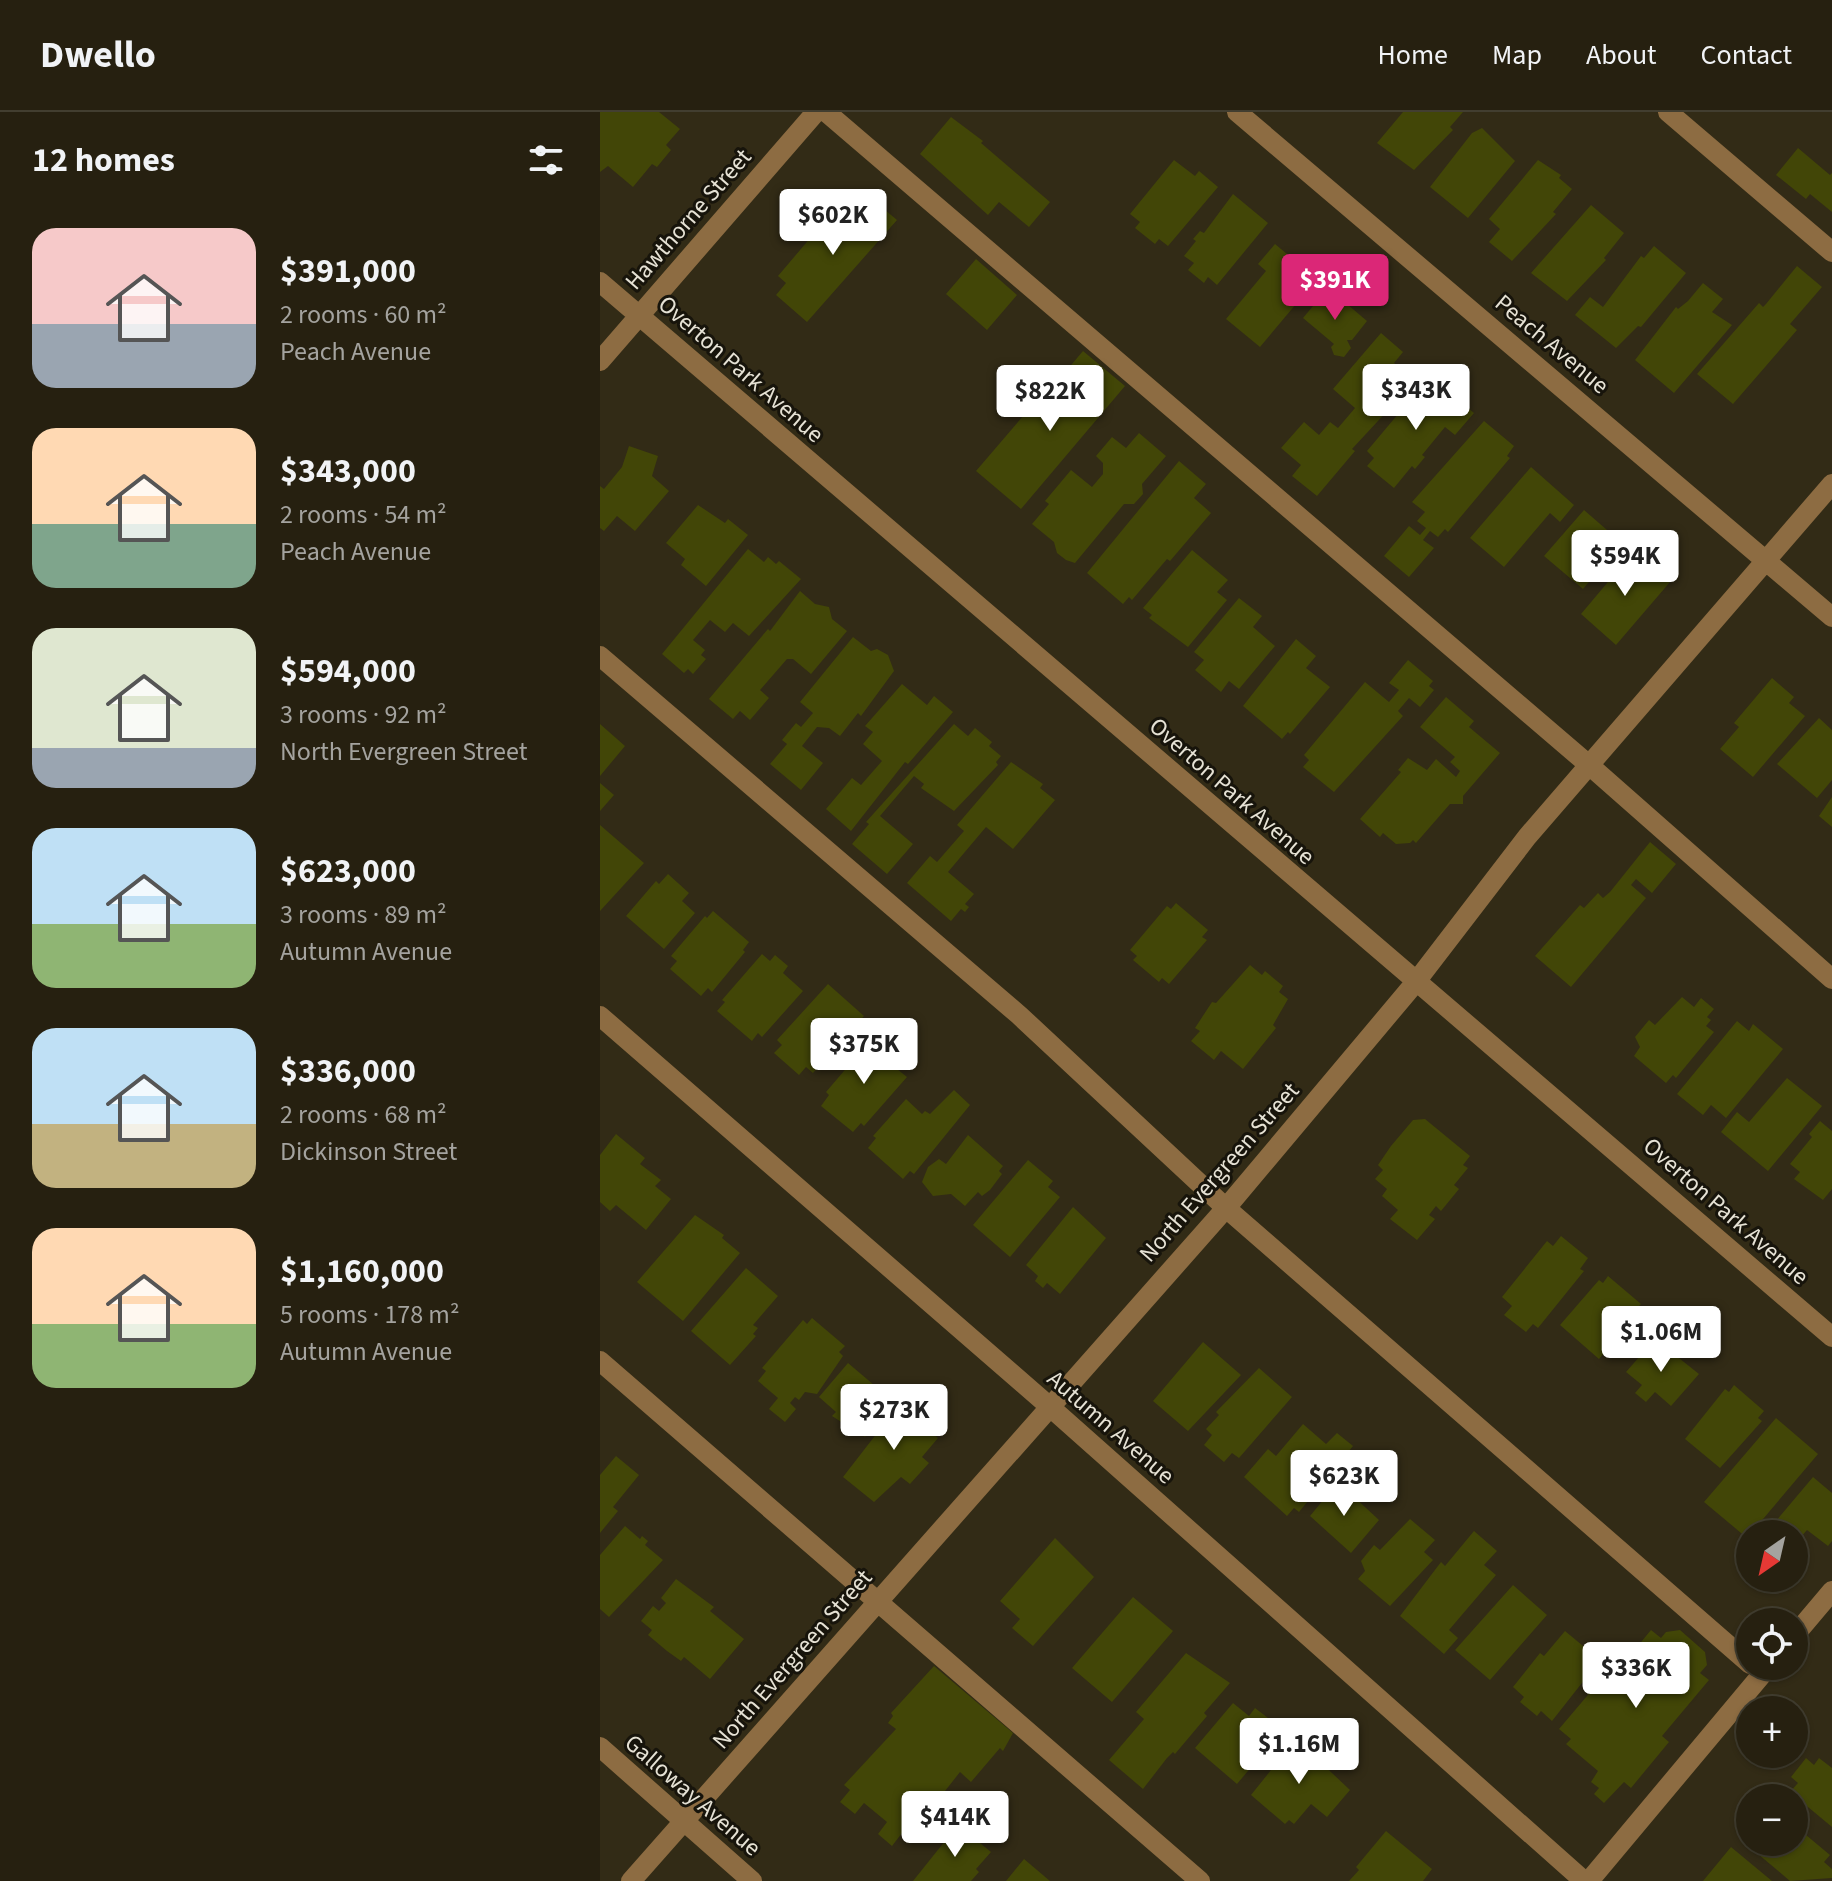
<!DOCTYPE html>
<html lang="en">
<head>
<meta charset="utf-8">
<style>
	body { margin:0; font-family:"Source Sans 3",sans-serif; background:#2e2819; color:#f1f3f6; height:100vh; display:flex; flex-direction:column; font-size:30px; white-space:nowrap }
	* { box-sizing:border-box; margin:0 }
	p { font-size:26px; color:#a4a39f }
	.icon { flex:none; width:44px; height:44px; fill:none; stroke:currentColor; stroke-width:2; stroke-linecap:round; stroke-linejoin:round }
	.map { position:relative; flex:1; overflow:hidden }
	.sheet { display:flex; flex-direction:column; background:#262010; width:600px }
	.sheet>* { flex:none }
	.needle { width:52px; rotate:214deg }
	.buttons { position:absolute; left:1136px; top:1408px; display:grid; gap:16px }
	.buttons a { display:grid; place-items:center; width:72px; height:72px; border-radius:50%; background:#262010; box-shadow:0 2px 6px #0004,0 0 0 2px #423e30; font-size:40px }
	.price { position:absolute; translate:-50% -68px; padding:0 18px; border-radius:8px; background:#fff; color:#222; font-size:26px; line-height:52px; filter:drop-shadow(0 2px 4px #0008) }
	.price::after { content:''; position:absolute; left:50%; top:48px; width:24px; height:18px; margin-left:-12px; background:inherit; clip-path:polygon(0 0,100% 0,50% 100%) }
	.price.selected { background:#db2777; color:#fff }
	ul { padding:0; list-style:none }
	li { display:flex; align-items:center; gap:24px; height:200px; padding:0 32px }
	li span { display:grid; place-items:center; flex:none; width:224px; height:160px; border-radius:24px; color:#555 }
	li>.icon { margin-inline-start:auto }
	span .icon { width:96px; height:96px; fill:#fffc; stroke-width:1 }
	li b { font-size:34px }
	h2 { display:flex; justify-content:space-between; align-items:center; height:96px; padding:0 32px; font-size:34px }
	header { display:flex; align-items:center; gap:48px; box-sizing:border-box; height:112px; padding:0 40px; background:#262010; border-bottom:2px solid #423e30 }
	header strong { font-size:38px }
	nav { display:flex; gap:44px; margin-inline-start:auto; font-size:28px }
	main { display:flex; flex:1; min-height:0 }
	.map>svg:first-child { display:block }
</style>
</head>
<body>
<header>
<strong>Dwello</strong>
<nav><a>Home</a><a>Map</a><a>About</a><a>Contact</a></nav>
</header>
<main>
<section class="sheet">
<h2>12 homes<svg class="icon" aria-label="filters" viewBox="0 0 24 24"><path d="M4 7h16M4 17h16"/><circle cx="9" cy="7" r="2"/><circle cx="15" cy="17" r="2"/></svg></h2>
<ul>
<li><span style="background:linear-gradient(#f6c9c9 60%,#9aa5b1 0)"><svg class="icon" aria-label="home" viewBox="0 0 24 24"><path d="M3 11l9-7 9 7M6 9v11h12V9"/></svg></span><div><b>$391,000</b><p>2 rooms · 60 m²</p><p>Peach Avenue</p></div></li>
<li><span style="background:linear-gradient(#ffd9b3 60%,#7fa58c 0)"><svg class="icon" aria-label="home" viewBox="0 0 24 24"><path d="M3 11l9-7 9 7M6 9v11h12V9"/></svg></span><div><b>$343,000</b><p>2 rooms · 54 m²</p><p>Peach Avenue</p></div></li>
<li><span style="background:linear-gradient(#dfe7d0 75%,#9aa5b1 0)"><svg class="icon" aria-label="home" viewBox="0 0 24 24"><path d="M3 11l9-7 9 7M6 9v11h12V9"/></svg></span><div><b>$594,000</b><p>3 rooms · 92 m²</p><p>North Evergreen Street</p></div></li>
<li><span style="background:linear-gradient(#bfe0f5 60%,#8fb573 0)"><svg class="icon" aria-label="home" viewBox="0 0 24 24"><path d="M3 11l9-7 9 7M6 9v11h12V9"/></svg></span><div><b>$623,000</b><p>3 rooms · 89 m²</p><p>Autumn Avenue</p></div></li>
<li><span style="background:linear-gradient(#bfe0f5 60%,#c2b280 0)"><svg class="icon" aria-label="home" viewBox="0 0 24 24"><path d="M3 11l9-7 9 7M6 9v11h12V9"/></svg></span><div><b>$336,000</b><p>2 rooms · 68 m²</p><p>Dickinson Street</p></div></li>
<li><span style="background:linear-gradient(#ffd9b3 60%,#8fb573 0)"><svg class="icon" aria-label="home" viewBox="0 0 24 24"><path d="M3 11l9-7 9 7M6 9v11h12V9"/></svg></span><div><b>$1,160,000</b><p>5 rooms · 178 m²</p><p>Autumn Avenue</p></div></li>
</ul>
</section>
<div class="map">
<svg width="1232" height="1769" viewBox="0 0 1232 1769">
	<rect width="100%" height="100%" fill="#322b16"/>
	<!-- building -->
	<path fill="#424607" d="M0,0H59L80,17L66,33L71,38L57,55L52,52L33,75L8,54L0,60Z
		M803,0H863L850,15L853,18L814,58L777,31Z
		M351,5L383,29L381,31L450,90L429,115L399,90L388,103L320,42Z
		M882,16L915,49L868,106L830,75L872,21Z
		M1198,36L1230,63L1232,61V100L1210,82L1206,87L1176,63Z
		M574,48L595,64L599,59L618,75L568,134L559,127L555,132L535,116L540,110L530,102Z
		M938,48L961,63L959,66L972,77L953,100L956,102L912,149L889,130L900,117L889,107Z
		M265,81L297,108L207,210L176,183L186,171L178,164L217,118L226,126Z
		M633,82L668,111L617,173L608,165L604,171L588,158L594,151L584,144L596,129L593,127L600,119L604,121Z
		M991,93L1024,121L1004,146L1006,148L967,189L931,161Z
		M675,132L717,167L660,235L626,207L666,159L658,152Z
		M1054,134L1086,161L1041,215L1038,214L1016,236L975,203L990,185L1003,195L1041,144L1044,146Z
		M376,147L417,183L387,218L346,182Z
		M1197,154L1222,175L1190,212L1197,218L1133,292L1097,262L1159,191L1163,195L1166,192Z
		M1103,171L1123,187L1112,200L1132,213L1074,281L1035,248L1076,195L1078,197L1088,189Z
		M728,176L767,209L752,228H747L751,236L744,245L734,243L731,235L734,232L703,206Z
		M781,221L803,240L794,251L809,264L786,292L790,296L752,337L755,339L717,384L692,364L701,353L681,336L704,310L719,323L730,310L738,316L755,296L733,277Z
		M483,239L525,274L421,397L376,359L435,290L453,305L476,278L461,265Z
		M825,270L837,279L841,274L874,301L855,323L845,315L822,343L825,345L815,357L812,354L794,376L767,354L774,346L767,339Z
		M884,309L914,334L907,344L910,346L848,420L845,417L838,425L830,419L823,428L834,436L809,465L784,444L809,414L820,423L826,416L817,409L825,400L812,390Z
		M539,321L566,344L542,372L543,382L534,392H524L475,451L466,448L457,441L454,430L432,412L449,392L445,389L471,358L492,375L503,362V351L496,344L512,325L526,336Z
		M29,334L58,344L52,364L69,379L35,419L17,404L4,419L0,416V374L4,377L22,355Z
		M579,349L606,372L594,386L611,401L570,449L567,447L532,488L529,485L523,492L487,461Z
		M931,355L974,393L960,410L950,401L904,455L870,426Z
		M98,393L125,411L128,407L148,423L106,474L81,453L85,447L66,431Z
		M984,398L1022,431L983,477L944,444Z
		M148,437L164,450L168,445L176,452L179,449L201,467L149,524L133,511L125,520L110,508L93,528L105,538L101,543L106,547L93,562L88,557L84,561L62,542Z
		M592,438L628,468L617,480L627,488L588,535L549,506L552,503L543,496Z
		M1034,439L1070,470L1016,533L981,502Z
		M200,479L215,492L229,495L232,507L247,519L211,562L193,547H187L160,578L169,586L150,608L140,599L133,607L109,587L168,517L170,519Z
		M639,486L662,504L653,515L675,534L639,577L629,569L621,580L595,558L604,548L594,540Z
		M253,525L271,539L277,537L288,543L294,559L261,604L258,601L240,624L229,616L217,615L202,634L223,651L201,678L170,652L187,632L182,628L196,611L201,615L213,601L200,590Z
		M696,527L716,544L706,556L730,575L690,622L688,620L682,627L643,594Z
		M808,548L833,569L829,574L834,578L820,595L809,586L798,599L803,604L734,680L703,655L709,648L704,643L765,570L789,590L799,578L789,571Z
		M1172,566L1194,585L1189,591L1205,604L1153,665L1120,637L1139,615L1134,611Z
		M302,572L327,593L334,584L353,600L308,652L305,650L251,719L226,697L252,666L261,673L282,649L263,632L273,620L265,614Z
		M846,585L874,609L869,615L900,641L863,684V692H850L816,731L813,728L810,731L796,732L783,721L780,725L760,707L801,660L798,658L808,646L827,658L836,647L856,665L860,659L850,650L855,645L820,615Z
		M1219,606L1232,618V668L1217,686L1177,652Z
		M0,612L25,634L0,664Z
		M354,612L368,624L375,616L392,630L389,634L401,644L396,650L398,653L354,699L321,676L324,672L314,664L280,704L313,732L287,762L252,732L269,712L266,710Z
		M411,650L443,672L440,676L455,688L413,737L386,715L348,760L374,782L365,792L369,795L365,800L361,797L351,809L307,771L330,744L337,750L364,719L357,713Z
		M0,671L14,683L0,699Z
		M1232,685V715L1219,704Z
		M0,713L44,751L0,799Z
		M1050,730L1076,752L1052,781L1036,767L1031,773L1046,786L971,875L935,844L980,793L984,796L998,781L1003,786L1010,780Z
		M68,762L89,781L82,789L95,801L64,837L26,804L56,769L59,772Z
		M576,791L608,818L602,825L607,828L569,872L562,866L559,870L533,848L537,844L530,838L567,794L571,797Z
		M113,799L149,830L143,838L145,840L112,880L108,876L101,884L70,857L77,849L71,844L105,804L107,806Z
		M162,842L170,849L175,843L188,854L183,861L203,879L162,925L158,921L152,929L117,899L125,890L122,888Z
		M650,853L662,863L665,859L683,874L679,880L688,887L673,913L676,916L643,957L621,939L614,948L591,929L600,919L595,916L612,890L616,891Z
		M228,872L264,904L213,961L206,955L199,963L174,941L182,933L177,928Z
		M1082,885L1094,895L1101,886L1114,897L1107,905L1111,908L1106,914L1114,920L1076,966L1073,963L1066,971L1034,944L1040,935L1035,925L1049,908L1055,913Z
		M1137,909L1149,919L1153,912L1183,937L1126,1006L1111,993L1103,1003L1077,982Z
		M283,929L300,943L292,953L307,965L264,1014L261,1011L253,1020L221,994L229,983L226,980L267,932L275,939Z
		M1187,966L1222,994L1168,1059L1121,1020L1137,1000L1149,1010Z
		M354,978L370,993L314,1062L310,1059L303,1067L268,1036L276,1026L273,1024L306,987L322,1002L325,999L330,1002Z
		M825,1007L870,1044L863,1053L868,1056L854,1073L859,1077L841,1099L836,1094L829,1103L835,1107L817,1128L790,1107L798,1098L782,1084L787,1077L775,1067L783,1058L778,1053L791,1034L813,1008Z
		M1220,1009L1232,1019V1077L1223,1088L1194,1067L1200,1060L1190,1052L1212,1025L1209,1022Z
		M16,1022L45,1046L40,1052L61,1068L55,1074L71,1087L46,1118L16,1093L10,1099L0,1090V1043Z
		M368,1023L403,1054L399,1059L402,1062L390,1078L382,1084L378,1080L365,1094L351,1082L333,1084L322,1070L328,1055L339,1047L346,1052Z
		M428,1048L453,1069L448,1075L460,1085L410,1145L373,1113Z
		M473,1095L506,1126L460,1182L447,1171L443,1176L435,1169L438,1164L426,1153Z
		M95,1103L124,1123L122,1126L140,1141L83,1209L37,1170Z
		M961,1124L988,1146L980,1157L984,1159L938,1216L933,1212L926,1220L904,1203L912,1194L902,1185L947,1129L953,1134Z
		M146,1156L178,1184L153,1213L158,1216L153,1222L156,1224L130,1253L91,1219Z
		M1008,1164L1041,1192L1035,1198L1038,1200L999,1247L960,1213L999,1168L1003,1171Z
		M212,1206L245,1234L239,1240L243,1244L217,1282L205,1280L199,1288L195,1285L190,1291L196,1297L185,1310L169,1297L178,1286L158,1269L166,1259L162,1256L203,1208L207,1212Z
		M1055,1227L1099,1262L1071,1294L1055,1280L1046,1290L1035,1281L1042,1273L1026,1260Z
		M603,1230L641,1263L588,1319L553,1289Z
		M248,1251L294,1290L265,1325L232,1304L236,1300L219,1285Z
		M659,1256L692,1285L639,1346L632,1341L624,1350L604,1333L612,1323L606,1317L619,1303L616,1300Z
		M1134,1273L1164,1299L1158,1306L1162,1309L1120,1356L1085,1327L1125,1277L1129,1280Z
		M308,1288L339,1315L333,1322L338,1326L322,1345L329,1351L310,1372L301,1365L274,1390L243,1365L298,1294L301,1296Z
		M1176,1306L1218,1342L1147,1426L1104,1390Z
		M703,1312L726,1332L737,1321L753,1334L699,1400L694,1396L687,1404L644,1365L668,1337L676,1344Z
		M16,1344L39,1363L13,1395L18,1399L0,1421V1363Z
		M1213,1365L1232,1381V1429L1228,1434L1207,1418L1194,1433V1422H1165Z
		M738,1370L779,1408L751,1441L710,1404Z
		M810,1407L835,1428L824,1440L833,1448L790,1494L758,1467L765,1459L761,1449L774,1433L780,1438Z
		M25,1414L40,1427L42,1424L48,1429L45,1433L63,1448L9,1505L0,1497V1443Z
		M874,1419L897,1439L884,1453L896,1463L849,1518L858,1526L844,1542L800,1504L841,1450L845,1454Z
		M455,1426L494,1465L433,1534L412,1516L420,1507L400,1489Z
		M76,1467L114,1495L110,1499L144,1527L110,1567L84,1545L81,1549L67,1539L48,1523L52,1518L41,1509L53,1494L59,1499L66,1491L61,1486Z
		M913,1473L947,1503L890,1568L855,1538Z
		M533,1485L573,1519L512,1590L472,1556Z
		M1051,1518L1061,1526L1066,1520L1080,1518L1105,1540L1107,1553L1100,1561L1109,1568L1062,1624L1069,1630L1031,1676L1024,1670L1004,1691L994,1682L999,1676L991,1670L998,1659L966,1632L971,1627L959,1617L998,1571L1004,1575Z
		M965,1519L1000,1548L952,1609L941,1599L937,1604L920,1590L924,1585L913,1575L940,1541L944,1544Z
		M586,1541L630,1571L604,1601L607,1604L575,1642L573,1640L567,1646L543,1677L509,1648L544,1607L536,1600Z
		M334,1554L413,1621L403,1639L400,1636L371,1670L360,1660L308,1726L302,1721L292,1734L278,1722L287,1710L264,1691L255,1702L240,1690L250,1678L244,1673L296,1617L288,1611L293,1604L291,1601Z
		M633,1591L649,1604L655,1596L668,1606L661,1615L675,1627L637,1672L595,1636Z
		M696,1627L750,1678L727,1705L711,1692L694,1712L689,1708L685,1712L651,1683Z
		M1206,1646L1214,1653L1219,1646L1232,1656V1715L1190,1680L1198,1671L1191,1665Z
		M1150,1711V1730H1194V1713L1230,1743L1224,1750L1232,1757V1766L1190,1769L1145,1731L1148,1728L1141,1722Z
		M358,1713L391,1740L376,1757L379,1760L371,1769H313L349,1724L345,1720L348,1716L353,1720Z
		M786,1719L832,1757L823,1769H749L759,1758L756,1755Z
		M1131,1735L1172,1769H1103Z
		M424,1747L450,1769H406Z"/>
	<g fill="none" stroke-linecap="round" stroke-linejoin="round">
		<!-- minor -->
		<path stroke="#8d6c42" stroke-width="20" d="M226,0L989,653L1232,867
			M637,0L1232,505
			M1068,0L1232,140
			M0,170L1232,1225
			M0,249L216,0
			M0,544L419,903L626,1096L1150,1552
			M0,904L449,1294L984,1769
			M0,1249L600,1769
			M1194,1524L1232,1479
			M0,1635L152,1769
			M31,1769L626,1096L815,871L927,725L1232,372
			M989,1769L1169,1554"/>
	</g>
	<g text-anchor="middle" stroke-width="6" stroke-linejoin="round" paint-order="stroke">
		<!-- street labels -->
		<g font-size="24" fill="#e6e2d5" stroke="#17140b">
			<text transform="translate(88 107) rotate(-49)" y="8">Hawthorne Street</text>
			<text transform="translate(952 232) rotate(40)" y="8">Peach Avenue</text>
			<text transform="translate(141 257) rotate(41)" y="8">Overton Park Avenue</text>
			<text transform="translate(632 679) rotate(41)" y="8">Overton Park Avenue</text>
			<text transform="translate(619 1060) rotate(-49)" y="8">North Evergreen Street</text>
			<text transform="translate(1126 1099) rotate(41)" y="8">Overton Park Avenue</text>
			<text transform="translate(511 1315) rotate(41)" y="8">Autumn Avenue</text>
			<text transform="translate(192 1547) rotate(-49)" y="8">North Evergreen Street</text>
			<text transform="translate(93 1683) rotate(41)" y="8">Galloway Avenue</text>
		</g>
	</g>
</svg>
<div class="buttons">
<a><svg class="needle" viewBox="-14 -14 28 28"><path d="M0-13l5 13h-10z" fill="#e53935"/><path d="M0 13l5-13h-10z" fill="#a4a39f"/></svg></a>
<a><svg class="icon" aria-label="locate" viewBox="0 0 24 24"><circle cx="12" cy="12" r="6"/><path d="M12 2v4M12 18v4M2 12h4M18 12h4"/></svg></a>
<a>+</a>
<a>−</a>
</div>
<b class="price" style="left:233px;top:145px">$602K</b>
<b class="price selected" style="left:735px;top:210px">$391K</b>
<b class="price" style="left:816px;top:320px">$343K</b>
<b class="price" style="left:450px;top:321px">$822K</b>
<b class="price" style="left:1025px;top:486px">$594K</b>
<b class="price" style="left:264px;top:974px">$375K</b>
<b class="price" style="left:1061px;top:1262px">$1.06M</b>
<b class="price" style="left:294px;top:1340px">$273K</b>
<b class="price" style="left:744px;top:1406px">$623K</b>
<b class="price" style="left:1036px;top:1598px">$336K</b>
<b class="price" style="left:699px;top:1674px">$1.16M</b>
<b class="price" style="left:355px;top:1747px">$414K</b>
</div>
</main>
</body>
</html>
